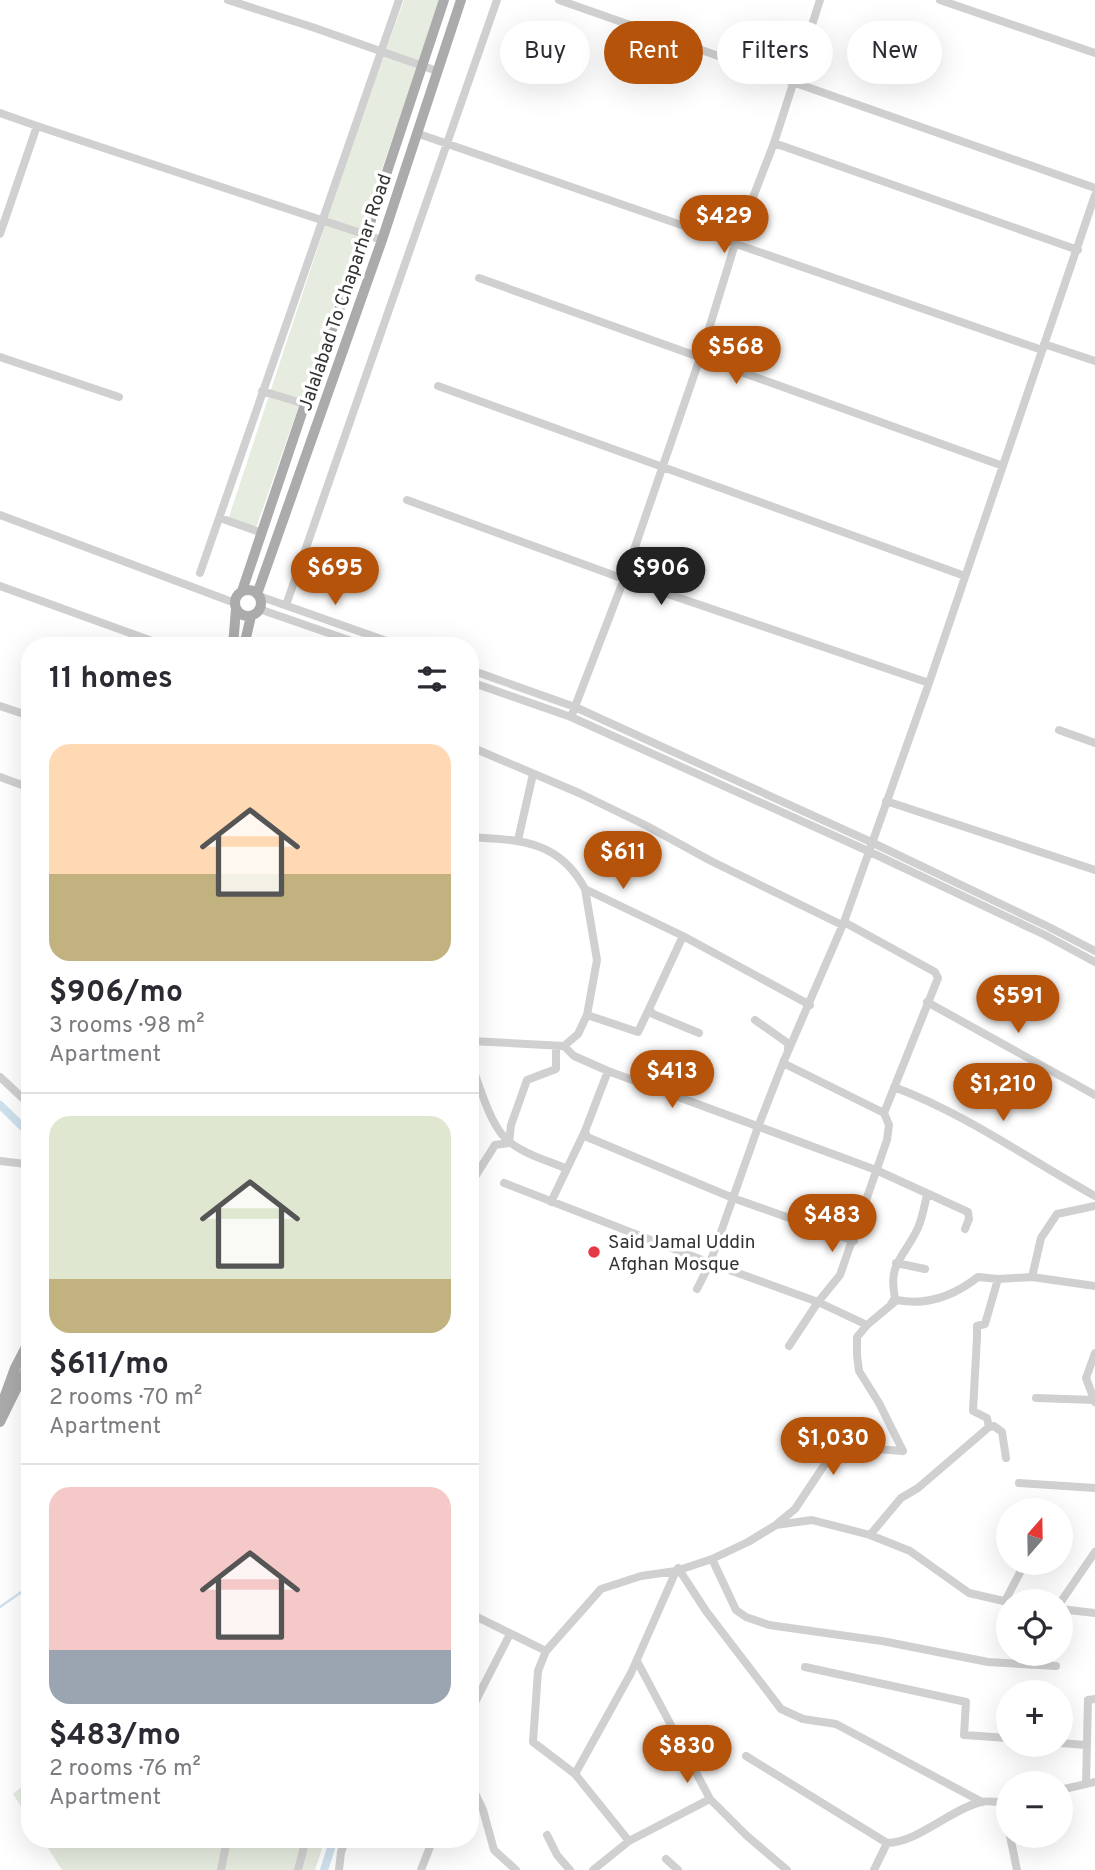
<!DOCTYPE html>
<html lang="en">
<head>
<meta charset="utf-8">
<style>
	body { margin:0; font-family:Overpass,sans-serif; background:#f7f7f7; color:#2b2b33; height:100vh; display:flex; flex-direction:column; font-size:26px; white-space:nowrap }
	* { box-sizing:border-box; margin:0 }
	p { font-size:23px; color:#7c7c81 }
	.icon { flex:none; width:38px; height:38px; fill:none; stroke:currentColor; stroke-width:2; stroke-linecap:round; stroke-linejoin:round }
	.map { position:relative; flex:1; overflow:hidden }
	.details { position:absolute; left:21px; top:637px; width:458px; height:1211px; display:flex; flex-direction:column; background:#fff; border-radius:28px; box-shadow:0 7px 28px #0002 }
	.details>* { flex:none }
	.hud { position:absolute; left:500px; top:21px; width:488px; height:63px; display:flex; gap:14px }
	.needle { width:46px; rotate:20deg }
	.fabs { position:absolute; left:996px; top:1498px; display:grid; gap:14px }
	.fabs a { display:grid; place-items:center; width:77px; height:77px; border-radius:50%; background:#fff; box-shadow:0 7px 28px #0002; font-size:35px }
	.price { position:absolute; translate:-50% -60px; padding:0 16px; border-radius:24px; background:#b45309; color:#fff; font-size:23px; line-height:46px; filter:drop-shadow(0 2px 4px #0008) }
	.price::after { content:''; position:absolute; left:50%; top:42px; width:21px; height:16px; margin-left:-10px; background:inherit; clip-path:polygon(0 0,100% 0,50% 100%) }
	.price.on { background:#222; color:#fff }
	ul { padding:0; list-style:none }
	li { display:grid; align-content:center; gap:14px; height:371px; padding:0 28px }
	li+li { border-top:2px solid #e1e1e2 }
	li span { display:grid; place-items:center; height:217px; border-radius:21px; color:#555 }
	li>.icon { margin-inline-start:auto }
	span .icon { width:126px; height:126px; fill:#fffc; stroke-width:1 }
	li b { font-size:30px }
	h2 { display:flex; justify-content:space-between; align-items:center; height:84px; padding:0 28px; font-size:30px }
	.pill { padding:0 24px; border-radius:32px; background:#fff; box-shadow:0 7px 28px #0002; font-size:24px; line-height:63px }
	.pill.on { background:#b45309; color:#fff }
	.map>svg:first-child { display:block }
</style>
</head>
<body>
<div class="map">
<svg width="1095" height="1870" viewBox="0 0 1095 1870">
	<rect width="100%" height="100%" fill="#fff"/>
	<!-- green -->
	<path fill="#e6ecdf" d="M404,0H441L256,528L229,517L343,171Z
		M30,1780V1820L13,1794Z
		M42,1839H325L315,1870H62Z"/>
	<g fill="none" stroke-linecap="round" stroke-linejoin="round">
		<!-- stream -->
		<path stroke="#cfe2ee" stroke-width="2.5" d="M0,1607L30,1586"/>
		<!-- canal -->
		<path stroke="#cfe2ee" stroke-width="8" d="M0,1105L30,1134
			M324,1870L334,1839"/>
		<!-- minor -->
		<path stroke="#d0d0d0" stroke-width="8" d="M228,0L312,27L437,71
			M559,0L1095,188
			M940,0L1095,53
			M0,113L37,126
			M416,133L1042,350
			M774,143L1078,250
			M0,234L37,126L382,240
			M479,278L1003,466
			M1044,344L1095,361
			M0,357L119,397
			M438,386L965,576
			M262,391L305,404
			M407,500L624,579L929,683
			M0,515L235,603
			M220,518L262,533
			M200,573L399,0
			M0,586L166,646
			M259,596L401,646
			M286,605L497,0
			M259,609L366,646
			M471,670L575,707L871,842L1047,926L1095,951
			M471,682L571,717L868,851L1045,935L1095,962
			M0,706L30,716
			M571,717L624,579L700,358L735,244L774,143L820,0
			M1059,730L1095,743
			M471,747L579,793L647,826L711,861L842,925
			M0,777L30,788
			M886,801L1095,870
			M471,837C520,840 559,840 585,889
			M518,840L533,774
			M927,1002L1095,1095
			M649,1009L683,936
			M587,1015L638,1032L649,1009L653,1014L699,1033
			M755,1020L789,1044L788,1048
			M471,1041L564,1046L574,1056L608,1071L876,1170L968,1212L969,1219L965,1229
			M564,1046L578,1034L587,1015L597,960L585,889L683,936L810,1005
			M784,1060L783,1063L884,1113
			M471,1064C480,1086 491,1130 511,1143C526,1155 549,1161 567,1169
			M608,1071L585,1131L587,1137L733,1198L854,1241
			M0,1077L30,1105
			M894,1087C966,1114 1028,1159 1095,1196
			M0,1161L26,1164L30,1167
			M471,1183L495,1145L509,1143L511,1125L527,1080L556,1069V1047
			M504,1183L710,1263L818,1302L867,1325
			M551,1202L585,1131
			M896,1263L925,1269
			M1032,1277L1095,1286
			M697,1289L710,1263L758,1127L783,1063L844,922
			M891,1304L895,1298C888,1265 902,1259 916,1232C922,1221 924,1207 927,1195
			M789,1346L818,1302L840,1275L887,1140L889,1125L884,1113L938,978L935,972L844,922L929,683L1095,195
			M1095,1353L1086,1378L1095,1402
			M1036,1398L1094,1400
			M989,1427L987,1418L973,1411L977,1337V1326L985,1324L998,1279
			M903,1451L879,1403L859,1371L857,1355V1337L867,1325L897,1300C927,1306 955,1295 978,1277L998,1279L1032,1277L1041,1238L1057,1214L1095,1206
			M1019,1483L1095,1488
			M778,1523L795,1509L837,1446L903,1451
			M870,1535L901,1498L918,1488L989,1427L994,1426L1002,1432L1006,1458
			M712,1559L736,1610L746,1617L769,1625L882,1641L988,1662L1056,1666
			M678,1568L706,1611L781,1709L803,1719L836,1724L982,1802
			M1005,1601L1025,1563
			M1060,1603L1095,1552
			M1060,1609L1095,1613
			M471,1614L546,1651L538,1671L533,1742L575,1774L629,1841
			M546,1651L601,1589L641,1576L676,1571L712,1559L748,1542L776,1525L812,1520L870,1535L910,1551L969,1593L1008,1602
			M637,1661L710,1799L746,1835L787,1870
			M805,1667L966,1702L964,1735L1008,1738
			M471,1710L510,1634
			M1060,1743L1086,1745
			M746,1756L887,1843
			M575,1774L631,1673L676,1571
			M1086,1784L1088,1700L1095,1699
			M471,1785L483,1810L494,1850L516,1870
			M1060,1790L1095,1782
			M1004,1803L1008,1823
			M547,1835L557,1855L570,1870
			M1010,1836L1017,1870
			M666,1859L678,1870
			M221,1870L227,1839
			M298,1870L306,1839
			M339,1870L341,1852L346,1839
			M421,1870L433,1839
			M593,1870L629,1841L710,1799
			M874,1870L887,1843C919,1842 949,1810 981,1802C989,1800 999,1803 1008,1802"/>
		<!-- major -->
		<path stroke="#ababab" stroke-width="10" d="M235 603a13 13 0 1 1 26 0a13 13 0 1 1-26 0Z
			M242,591L305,404L366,235L444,0
			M257,594L382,240L461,0
			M233,646L236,609
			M244,646L251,616
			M0,1409L15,1368L30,1339
			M0,1422L30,1361"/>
	</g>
	<!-- markers -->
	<circle fill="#e63946" stroke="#fff" stroke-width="2.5" cx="594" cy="1252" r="7"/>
	<g text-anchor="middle" stroke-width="7" stroke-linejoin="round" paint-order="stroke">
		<!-- street labels -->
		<g font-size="19" fill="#333" stroke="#fff">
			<text transform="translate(344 292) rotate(-71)" y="7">Jalalabad To Chaparhar Road</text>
		</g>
		<!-- poi labels -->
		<g font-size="19" fill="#333" stroke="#fff" text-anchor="start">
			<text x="608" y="1248">Said Jamal Uddin<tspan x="608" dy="22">Afghan Mosque</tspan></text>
		</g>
	</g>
</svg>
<div class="fabs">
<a><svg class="needle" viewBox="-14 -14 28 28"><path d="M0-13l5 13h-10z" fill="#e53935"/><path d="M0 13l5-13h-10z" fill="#7c7c81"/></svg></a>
<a><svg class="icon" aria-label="locate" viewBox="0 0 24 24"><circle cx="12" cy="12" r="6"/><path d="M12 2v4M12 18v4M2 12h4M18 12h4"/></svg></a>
<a>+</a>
<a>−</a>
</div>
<b class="price" style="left:724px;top:255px">$429</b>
<b class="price" style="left:736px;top:386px">$568</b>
<b class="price" style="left:335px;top:607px">$695</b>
<b class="price on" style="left:661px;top:607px">$906</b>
<b class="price" style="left:623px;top:891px">$611</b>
<b class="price" style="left:1018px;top:1035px">$591</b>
<b class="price" style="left:672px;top:1110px">$413</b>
<b class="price" style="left:1003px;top:1123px">$1,210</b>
<b class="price" style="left:832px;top:1254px">$483</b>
<b class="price" style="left:833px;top:1477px">$1,030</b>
<b class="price" style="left:687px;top:1785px">$830</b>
<div class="hud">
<a class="pill">Buy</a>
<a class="pill on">Rent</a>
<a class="pill">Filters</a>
<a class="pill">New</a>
</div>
<section class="details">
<h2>11 homes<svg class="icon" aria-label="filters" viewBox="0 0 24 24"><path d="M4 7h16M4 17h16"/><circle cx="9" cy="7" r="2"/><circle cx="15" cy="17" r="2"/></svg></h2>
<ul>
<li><span style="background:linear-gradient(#ffd9b3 60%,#c2b280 0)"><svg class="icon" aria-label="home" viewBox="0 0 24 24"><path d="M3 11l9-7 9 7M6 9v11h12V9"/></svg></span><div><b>$906/mo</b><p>3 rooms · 98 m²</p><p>Apartment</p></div></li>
<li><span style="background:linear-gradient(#dfe7d0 75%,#c2b280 0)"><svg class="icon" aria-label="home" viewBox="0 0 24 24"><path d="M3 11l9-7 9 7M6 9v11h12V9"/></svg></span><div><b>$611/mo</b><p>2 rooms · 70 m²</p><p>Apartment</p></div></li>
<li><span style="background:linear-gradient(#f6c9c9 75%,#9aa5b1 0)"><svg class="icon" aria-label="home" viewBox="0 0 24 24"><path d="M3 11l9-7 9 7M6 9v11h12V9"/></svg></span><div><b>$483/mo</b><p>2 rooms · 76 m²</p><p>Apartment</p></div></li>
</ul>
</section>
</div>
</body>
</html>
